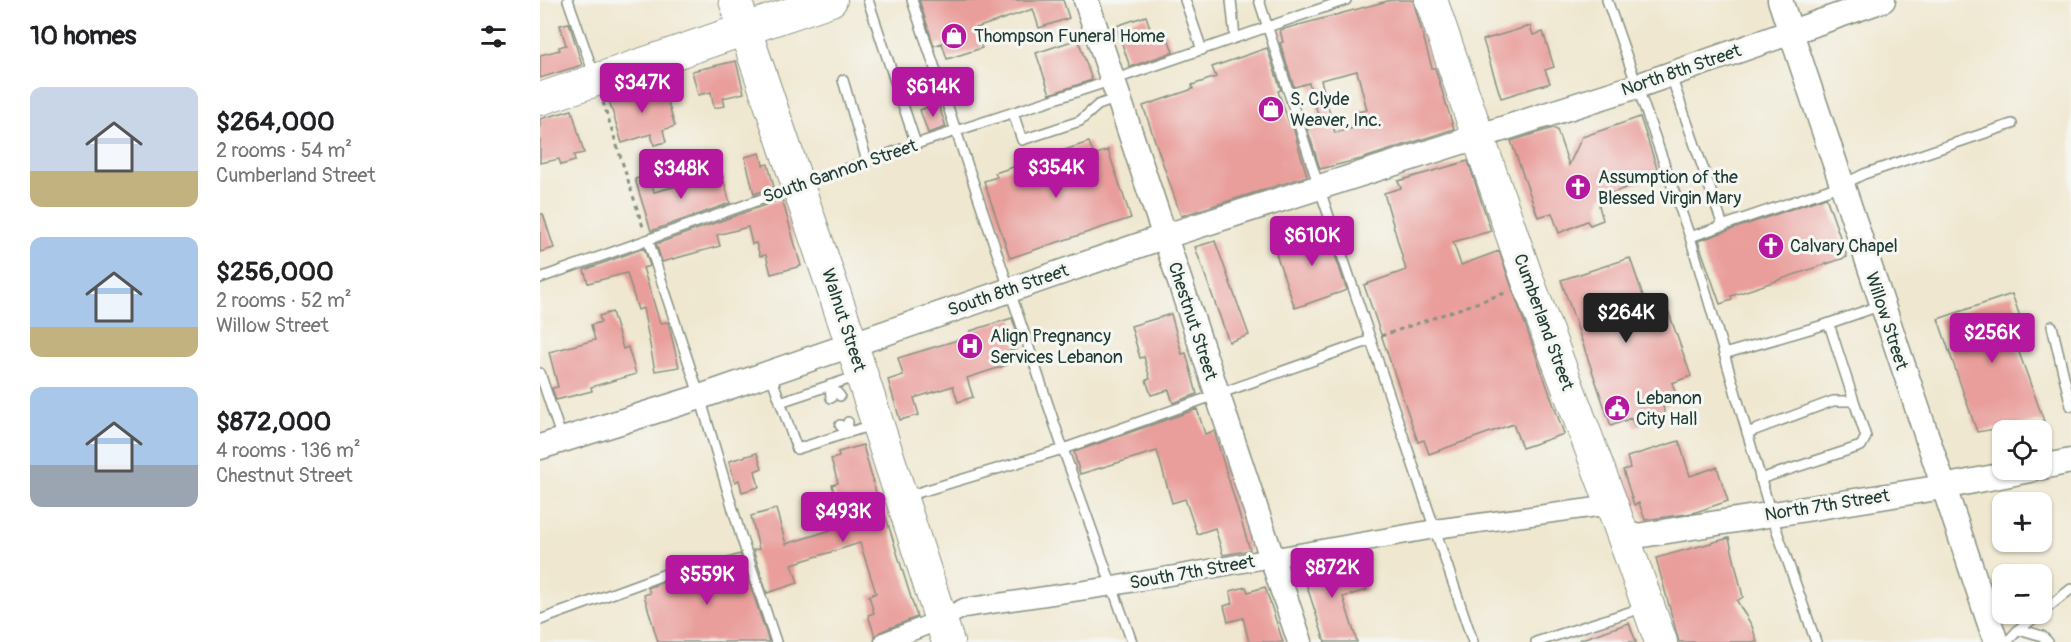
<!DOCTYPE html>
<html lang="en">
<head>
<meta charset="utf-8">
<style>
	body { margin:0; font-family:Pangolin,sans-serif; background:#f2f2f2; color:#202124; height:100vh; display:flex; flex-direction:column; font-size:22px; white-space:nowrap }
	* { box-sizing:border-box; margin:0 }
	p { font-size:20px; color:#757577 }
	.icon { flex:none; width:33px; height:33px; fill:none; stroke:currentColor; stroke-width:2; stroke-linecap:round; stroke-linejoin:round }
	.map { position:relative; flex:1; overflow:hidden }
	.details { display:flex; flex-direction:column; background:#fff; width:540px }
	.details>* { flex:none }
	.tools { position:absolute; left:1452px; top:420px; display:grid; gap:12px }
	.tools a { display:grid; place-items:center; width:60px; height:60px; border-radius:12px; background:#fff; box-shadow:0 2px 4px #0004; font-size:30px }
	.price { position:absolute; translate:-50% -51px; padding:0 14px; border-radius:6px; background:#b5179e; color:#fff; font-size:20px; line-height:39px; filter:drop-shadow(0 2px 3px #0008) }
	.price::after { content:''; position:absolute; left:50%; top:36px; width:18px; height:14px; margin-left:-9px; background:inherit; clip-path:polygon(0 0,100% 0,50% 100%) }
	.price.selected { background:#222; color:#fff }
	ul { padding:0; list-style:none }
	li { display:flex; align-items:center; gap:18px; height:150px; padding:0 30px }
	li span { display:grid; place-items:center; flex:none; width:168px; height:120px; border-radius:12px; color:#555 }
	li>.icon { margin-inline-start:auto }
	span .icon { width:72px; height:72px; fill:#fffc; stroke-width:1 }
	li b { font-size:26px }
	h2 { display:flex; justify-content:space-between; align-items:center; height:72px; padding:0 30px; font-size:26px }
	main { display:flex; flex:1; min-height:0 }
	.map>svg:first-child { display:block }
</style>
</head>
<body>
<main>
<section class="details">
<h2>10 homes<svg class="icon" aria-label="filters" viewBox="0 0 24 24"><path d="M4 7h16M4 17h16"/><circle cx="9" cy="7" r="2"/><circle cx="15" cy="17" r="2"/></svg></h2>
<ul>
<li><span style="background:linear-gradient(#c9d6e8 70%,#c2b280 0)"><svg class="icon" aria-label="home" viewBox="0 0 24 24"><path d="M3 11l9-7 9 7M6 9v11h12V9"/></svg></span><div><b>$264,000</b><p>2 rooms · 54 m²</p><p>Cumberland Street</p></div></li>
<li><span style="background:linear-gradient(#a9c7e8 75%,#c2b280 0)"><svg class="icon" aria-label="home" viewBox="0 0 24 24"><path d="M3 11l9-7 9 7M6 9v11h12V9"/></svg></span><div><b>$256,000</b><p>2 rooms · 52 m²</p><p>Willow Street</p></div></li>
<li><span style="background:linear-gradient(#a9c7e8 65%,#9aa5b1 0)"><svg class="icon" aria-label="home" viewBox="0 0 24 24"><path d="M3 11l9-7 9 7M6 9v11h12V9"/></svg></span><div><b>$872,000</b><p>4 rooms · 136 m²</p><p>Chestnut Street</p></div></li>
</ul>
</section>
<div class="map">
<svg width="1531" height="642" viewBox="0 0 1531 642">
	<rect width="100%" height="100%" fill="#f6f6f2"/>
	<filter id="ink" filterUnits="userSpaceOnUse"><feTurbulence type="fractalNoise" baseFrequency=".0167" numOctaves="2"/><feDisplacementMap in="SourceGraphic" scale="12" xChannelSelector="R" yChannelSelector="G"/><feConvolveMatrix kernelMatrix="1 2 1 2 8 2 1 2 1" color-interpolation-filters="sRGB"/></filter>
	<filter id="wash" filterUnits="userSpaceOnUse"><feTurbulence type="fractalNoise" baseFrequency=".008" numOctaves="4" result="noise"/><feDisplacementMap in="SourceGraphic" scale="24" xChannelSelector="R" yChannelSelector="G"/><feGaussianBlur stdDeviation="1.35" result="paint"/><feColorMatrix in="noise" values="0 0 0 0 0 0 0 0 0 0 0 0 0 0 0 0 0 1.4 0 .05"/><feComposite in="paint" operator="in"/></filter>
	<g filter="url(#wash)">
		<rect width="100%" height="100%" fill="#efe7cf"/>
		<g id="blocks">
			<!-- building -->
			<path fill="#e99e9b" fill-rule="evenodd" d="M379,0H523L529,18L499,28L493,9L436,28L442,48L407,59L402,43L394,46Z
				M851,0H873L892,68H895L914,129L821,159L780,169L765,121L779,118L769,83L754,87L740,43L743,42L740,30ZM817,71L827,110L816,112L820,126L795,133L781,80Z
				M606,16L614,40L626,32L633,52L590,67L576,26Z
				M29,23L42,65L0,78V55L20,50L19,47L26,45L20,25Z
				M990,26L993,35L1003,32L1014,67L1005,70L1010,83L961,98L943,40Z
				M538,39L552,80L510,94L496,53Z
				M727,48L741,90L738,91L750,125L752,124L767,176L641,216L603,106L653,89L652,85L676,77L672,67Z
				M196,61L204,93L183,98L185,106L174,108L171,92L158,95L152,71Z
				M122,83L135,126L123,130L126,142L114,145L111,134L82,143L68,97L79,93L80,96Z
				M398,103L406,127L388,133L380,110Z
				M32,110L44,153L34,155L35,161L21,165L19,159L0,163V119Z
				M1100,117L1118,171L1116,177L1061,197L1059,206L1063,220L1050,225L1047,221L1019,233L1012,213L998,217L971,141L1013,128L1017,130L1029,165L1042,137Z
				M549,142L554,155L568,150L591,218L470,258L444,181L457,177L455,173Z
				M220,153L223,165L228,164L234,187L214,194L205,157Z
				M928,161L951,231L913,242L921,265L959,251L1024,434L982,448L973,424L889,454L884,440L878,442L824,285L866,270L844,193L861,188L858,181Z
				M182,174L190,203L111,231L95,179L109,175L114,192Z
				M1286,197L1307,257L1191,296L1192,300L1180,304L1158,241Z
				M242,199L261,266L231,274L226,255L220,256L216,243L212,244L208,227L177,235L180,246L122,262L116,244Z
				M0,214H3L14,248L0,252Z
				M783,220L807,290L755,308L736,254L762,245L757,229Z
				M675,241L709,335L689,342L655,247Z
				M104,248L110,266L103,268L120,323L128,322L139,367L115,371L103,308L98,310L87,273L48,283L44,270Z
				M1090,258L1111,319L1129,313L1151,376L1132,383L1138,400L1123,406L1125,416L1095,427L1091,418L1071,426L1021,280Z
				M1472,294L1483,325L1481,330L1483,335L1477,347L1504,421L1437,432L1398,319Z
				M72,312L83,349L88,347L96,374L51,387L52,391L16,400L12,388L18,387L9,352L55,340L51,325L61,322L59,316Z
				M631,314L642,354L646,353L657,394L633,403L629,390L611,395L606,380L610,379L604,357L600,358L591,326Z
				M472,318L478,336L473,338L477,349L463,353L467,365L427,378L433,397L418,402L413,386L374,398L379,415L360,420L348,380L363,375L358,358L431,336L430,331Z
				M657,409L665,434L674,431L710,550L683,555L675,528L657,534L645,499L632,503L617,451L540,474L534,452Z
				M1139,441L1150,476L1177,467L1188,501L1153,513L1105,520L1099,503L1094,505L1083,470L1090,468L1087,457Z
				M323,445L342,515L345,514L377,617L340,632L335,636L328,615L334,613L329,596L336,593L320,543L252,564L258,583L227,593L213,550L219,549L211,516L236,509L246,544L304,526L292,485L298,483L291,459L299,457L298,452Z
				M217,453L222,468L215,471L219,487L202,492L199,480L195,482L189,461Z
				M1189,538L1203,597L1197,601L1212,626L1217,642H1139L1116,558Z
				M200,554L229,642H118L104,595L110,593L108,588L155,570L159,567Z
				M795,558L802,579L822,573L827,590L803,597L817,642H785L761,568Z
				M706,587L708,592L725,587L743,642H709L703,618L688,622L684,606L693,603L690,591Z
				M1089,623L1096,642H1040L1039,640Z"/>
		</g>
	</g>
	<g filter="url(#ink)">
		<use href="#blocks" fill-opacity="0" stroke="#879282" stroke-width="1.5"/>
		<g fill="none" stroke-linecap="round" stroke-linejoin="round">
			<defs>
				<path id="lane" d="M28,0L55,77
					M328,0L376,144
					M372,0L523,449L592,642
					M645,0L662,50
					M691,0L695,38
					M719,0L779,187L933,642
					M1067,0L1150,237L1231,514L1276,642
					M1131,76L1183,226
					M303,80L327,161
					M473,113L482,140L540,121L558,105L578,98
					M1150,237L1302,185L1324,174L1472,124
					M108,240L160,397L200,533L236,642
					M0,278L376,144L573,80L806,0
					M1287,324L1291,330L1314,401
					M1512,326L1531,406
					M1184,354L1287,324L1342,305
					M0,373L22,439
					M230,373L257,449L332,425
					M291,398L290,385L300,396
					M240,402L318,376
					M300,425L307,433L308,422
					M1207,433L1293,401H1314L1326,437L1321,446L1220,479
					M367,496L523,449L831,340
					M1502,612L1531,589
					M0,620L153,564
					M1479,629L1502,636L1508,642
					M996,642L1105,607
					M1467,642L1479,629L1500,614"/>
				<path id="street" d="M344,642L400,620L424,608L573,586L895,529L1072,505"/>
				<path id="secondary" d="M546,0L760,642
					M1240,0L1456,642
					M0,447L160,397L626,236L1097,86L1343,0
					M1502,467L1531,461
					M1084,538L1403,487L1490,470"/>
				<path id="highway" d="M195,0L312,345L408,642
					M891,0L989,284L1072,505L1121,642
					M0,99L291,0"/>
			</defs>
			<!-- lane casing -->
			<use href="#lane" stroke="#879282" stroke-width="12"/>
			<!-- street casing -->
			<use href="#street" stroke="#879282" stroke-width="21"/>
			<!-- secondary casing -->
			<use href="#secondary" stroke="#879282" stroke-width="27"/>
			<!-- highway casing -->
			<use href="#highway" stroke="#879282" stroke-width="34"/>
			<!-- path -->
			<path stroke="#879282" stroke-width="3" stroke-dasharray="4.5 4.5" stroke-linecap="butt" d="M63,102L104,230
				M841,336L968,292"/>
			<!-- lane -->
			<use href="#lane" stroke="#fff" stroke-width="9"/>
			<!-- street -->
			<use href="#street" stroke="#fff" stroke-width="18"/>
			<!-- secondary -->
			<use href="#secondary" stroke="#fff" stroke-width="24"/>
			<!-- highway -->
			<use href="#highway" stroke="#fff" stroke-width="32"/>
		</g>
	</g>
	<!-- icons -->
	<defs>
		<symbol id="shop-disc" viewBox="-11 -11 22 22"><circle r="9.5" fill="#b5179e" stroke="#f6f6f2"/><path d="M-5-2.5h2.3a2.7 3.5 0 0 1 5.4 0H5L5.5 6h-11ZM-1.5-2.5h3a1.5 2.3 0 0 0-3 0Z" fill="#fff"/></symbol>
		<symbol id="church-disc" viewBox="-11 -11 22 22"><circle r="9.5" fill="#b5179e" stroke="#f6f6f2"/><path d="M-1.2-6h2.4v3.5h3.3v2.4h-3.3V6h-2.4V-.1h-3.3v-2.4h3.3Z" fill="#fff"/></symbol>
		<symbol id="hospital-disc" viewBox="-11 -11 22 22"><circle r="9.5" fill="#b5179e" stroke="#f6f6f2"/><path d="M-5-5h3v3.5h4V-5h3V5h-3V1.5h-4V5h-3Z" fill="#fff"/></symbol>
		<symbol id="civic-disc" viewBox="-11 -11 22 22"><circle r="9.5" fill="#b5179e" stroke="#f6f6f2"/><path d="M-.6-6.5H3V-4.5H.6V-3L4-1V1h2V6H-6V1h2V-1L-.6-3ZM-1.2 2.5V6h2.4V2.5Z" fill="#fff"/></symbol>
	</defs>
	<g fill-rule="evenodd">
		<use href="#shop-disc" x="399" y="21" width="30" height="30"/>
		<use href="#shop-disc" x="716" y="94" width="30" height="30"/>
		<use href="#church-disc" x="1023" y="172" width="30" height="30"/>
		<use href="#church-disc" x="1216" y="231" width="30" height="30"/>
		<use href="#hospital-disc" x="415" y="331" width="30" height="30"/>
		<use href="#civic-disc" x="1062" y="393" width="30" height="30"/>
	</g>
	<g text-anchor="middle" stroke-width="6" stroke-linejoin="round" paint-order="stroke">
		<!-- poi labels -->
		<g font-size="18" fill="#1f3d34" stroke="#f6f6f2" text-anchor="start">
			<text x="434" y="42">Thompson Funeral Home</text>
			<text x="750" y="105">S. Clyde<tspan x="750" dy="21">Weaver, Inc.</tspan></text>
			<text x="1058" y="183">Assumption of the<tspan x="1058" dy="21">Blessed Virgin Mary</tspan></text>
			<text x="1250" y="252">Calvary Chapel</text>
			<text x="450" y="342">Align Pregnancy<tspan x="450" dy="21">Services Lebanon</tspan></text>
			<text x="1096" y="404">Lebanon<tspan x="1096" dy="21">City Hall</tspan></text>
		</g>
		<!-- street labels -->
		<g font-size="18" fill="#1f3d34" stroke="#f6f6f2">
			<text transform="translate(1141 70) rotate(-19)" y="6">North 8th Street</text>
			<text transform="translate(300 171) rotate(-19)" y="6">South Gannon Street</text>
			<text transform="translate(468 290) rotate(-19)" y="6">South 8th Street</text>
			<text transform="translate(304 320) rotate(72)" y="6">Walnut Street</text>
			<text transform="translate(653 321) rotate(72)" y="6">Chestnut Street</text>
			<text transform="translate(1347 321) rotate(72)" y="6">Willow Street</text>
			<text transform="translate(1004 322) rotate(70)" y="6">Cumberland Street</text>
			<text transform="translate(1287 505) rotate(-9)" y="6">North 7th Street</text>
			<text transform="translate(652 572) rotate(-10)" y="6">South 7th Street</text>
		</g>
	</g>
</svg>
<div class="tools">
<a><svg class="icon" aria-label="locate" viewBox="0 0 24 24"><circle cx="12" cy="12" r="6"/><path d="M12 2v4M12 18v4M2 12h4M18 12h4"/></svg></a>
<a>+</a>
<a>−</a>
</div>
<b class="price" style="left:102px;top:114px">$347K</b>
<b class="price" style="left:393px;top:118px">$614K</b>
<b class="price" style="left:516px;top:199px">$354K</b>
<b class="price" style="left:141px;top:200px">$348K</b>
<b class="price" style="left:772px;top:267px">$610K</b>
<b class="price selected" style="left:1086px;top:344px">$264K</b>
<b class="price" style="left:1452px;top:364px">$256K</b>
<b class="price" style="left:303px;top:543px">$493K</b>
<b class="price" style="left:792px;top:599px">$872K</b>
<b class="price" style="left:167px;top:606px">$559K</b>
</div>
</main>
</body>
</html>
